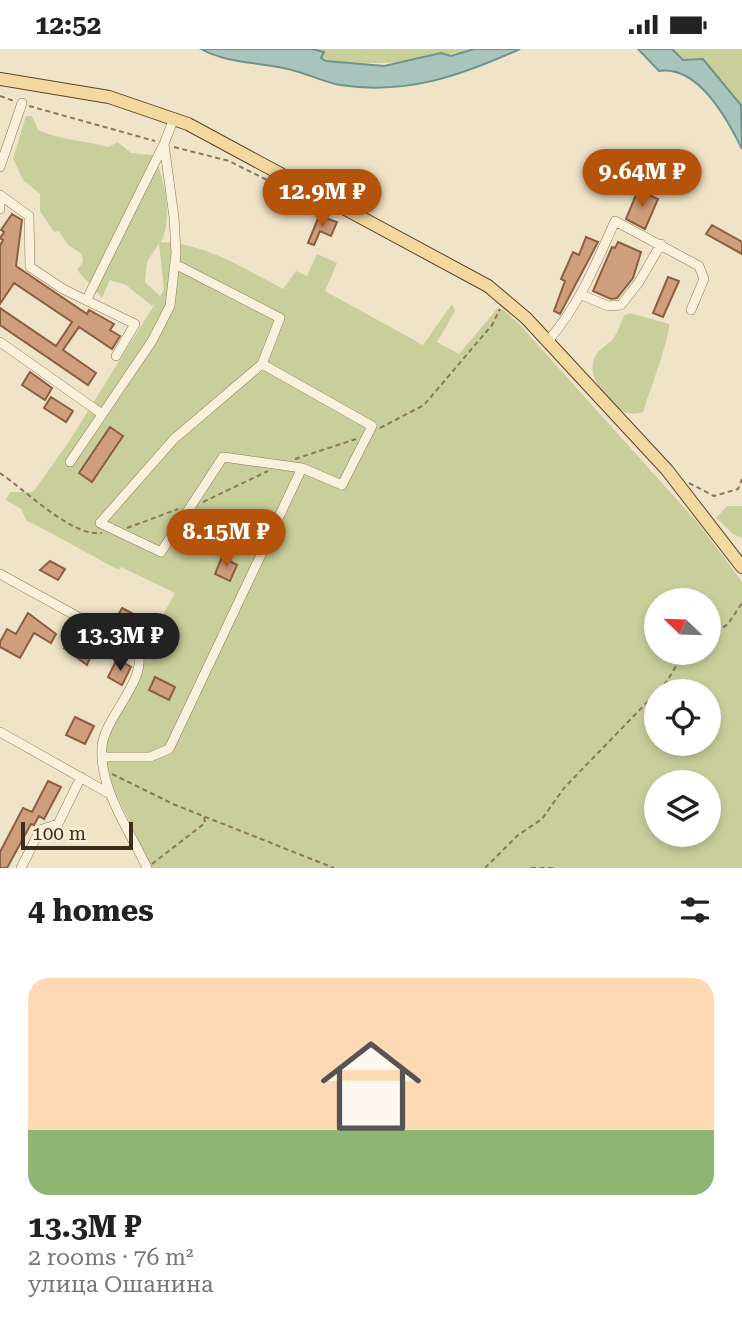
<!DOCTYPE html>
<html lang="en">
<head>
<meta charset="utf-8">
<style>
	body { margin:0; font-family:"Roboto Serif",serif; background:#f2f2f2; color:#222; height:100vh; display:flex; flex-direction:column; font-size:26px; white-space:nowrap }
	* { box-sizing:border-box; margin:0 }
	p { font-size:23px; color:#767676 }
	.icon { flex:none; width:38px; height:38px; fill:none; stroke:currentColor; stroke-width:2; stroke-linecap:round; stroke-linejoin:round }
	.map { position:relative; height:819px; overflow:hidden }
	.details { display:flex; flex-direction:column; background:#fff; flex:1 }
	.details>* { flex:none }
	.needle { width:46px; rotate:293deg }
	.tools { position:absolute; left:644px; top:539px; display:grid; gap:14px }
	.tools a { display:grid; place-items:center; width:77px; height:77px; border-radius:50%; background:#fff; box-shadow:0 4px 10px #0003; font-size:35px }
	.scale { position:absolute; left:21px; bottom:18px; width:112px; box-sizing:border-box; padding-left:7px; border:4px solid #3d2e20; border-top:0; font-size:19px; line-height:24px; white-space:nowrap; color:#3d2e20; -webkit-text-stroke:5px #f7eed8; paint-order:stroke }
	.price { position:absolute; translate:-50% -60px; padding:0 16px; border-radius:24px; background:#b45309; color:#fff; font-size:23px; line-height:46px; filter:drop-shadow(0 2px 4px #0008) }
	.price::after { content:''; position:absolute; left:50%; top:42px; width:21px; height:16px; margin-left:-10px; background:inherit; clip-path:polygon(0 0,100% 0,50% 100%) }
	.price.current { background:#222; color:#fff }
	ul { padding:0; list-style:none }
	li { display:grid; align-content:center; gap:14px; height:371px; padding:0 28px }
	li span { display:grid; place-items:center; height:217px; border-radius:21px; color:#555 }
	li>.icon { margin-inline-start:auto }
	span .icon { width:126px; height:126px; fill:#fffc; stroke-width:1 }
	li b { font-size:30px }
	h2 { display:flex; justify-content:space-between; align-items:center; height:84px; padding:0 28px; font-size:30px }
	.status { display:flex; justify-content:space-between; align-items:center; height:49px; padding:0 35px; background:#fff; direction:ltr }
	.status svg { height:19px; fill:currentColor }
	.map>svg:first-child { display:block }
</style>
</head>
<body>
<div class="status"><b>12:52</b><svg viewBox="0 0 49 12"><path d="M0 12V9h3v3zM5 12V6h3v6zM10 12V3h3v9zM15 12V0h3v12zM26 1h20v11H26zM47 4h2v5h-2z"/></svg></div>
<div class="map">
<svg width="742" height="819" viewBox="0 0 742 819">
	<rect width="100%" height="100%" fill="#f0e4c8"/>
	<!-- green -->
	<path fill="#c9cf9b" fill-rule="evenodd" d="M312,0H474C422,12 382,18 326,12L321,9L323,3Z
		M672,0H742V59L704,10L683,11Z
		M26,67H32L38,81C60,91 84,91 108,98L118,93L131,104L154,106C165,131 173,170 161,193C205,194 245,220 283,240L296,222L307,227L317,205L337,214L325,242L423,296L452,255L455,262L437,293L459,305L497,260H502L519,275L698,474L742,533V819H152L113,739L108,725L106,702L107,687L143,618L142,604L175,544L121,518L119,521C88,505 59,487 27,472L21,460L6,451L10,443H33L68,394L156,253L152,257L126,236L110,231L102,249L77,221L83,213L82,205L68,196L59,182L54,183L40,162V145L23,131L13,110ZM159,194L164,241L160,247L145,233L147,213ZM656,551H709V604H656ZM656,642H709V695H656ZM656,733H709V786H656Z
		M630,264L669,275C671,286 648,347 643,363C628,367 619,363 609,351C599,339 586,322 596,306C599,300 607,296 612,291C618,284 621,274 624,266Z
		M727,457H742V489L733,485L716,469Z"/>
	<!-- water -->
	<path fill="#a9c4bc" stroke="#6f938a" stroke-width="2" d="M201,0H312L324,3L321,9L326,12L384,17L441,4L451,7L474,0H520C460,27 407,46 340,36C320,32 302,22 283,19C256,13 226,14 201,0Z
		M638,0H672L683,11L703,10L741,56L742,100C727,69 698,16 659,22Z"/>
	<!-- building -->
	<path fill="#cf9f7d" stroke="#8d5f41" stroke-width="2" d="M638,141L658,150L645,180L626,170Z
		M12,165L22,171L16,217L87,265L89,261L114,275L110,281L120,287L112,300L79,278L63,301L96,324L88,336L0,276V259L56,297L72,273L14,234L0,255V197L3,191L0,189L4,183L1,181Z
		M319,167L337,173L331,187L320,182L314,196L308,194Z
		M712,176L742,193V205L706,185Z
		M586,188L598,193L560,265L554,262L565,232L561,230L573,203L579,206Z
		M618,193L641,203L633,229L617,249L611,250L593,242L612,198L615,199Z
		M668,228L679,232L663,268L653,264Z
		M30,323L52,339L45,351L22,336Z
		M51,348L73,362L66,373L44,359Z
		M110,378L123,387L92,433L79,424Z
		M222,508L237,516L230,532L215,525Z
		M50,512L65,520L58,531L40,521Z
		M122,559L141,569L135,580L116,570Z
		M28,564L56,585L51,594L34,584L20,609L0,598V593L7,580L16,585Z
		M73,584L80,588L77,594L93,602L87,616L64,599Z
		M121,612L131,618L122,636L108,628L115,614L118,616Z
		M155,628L175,638L169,651L149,641Z
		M75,668L94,677L85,695L66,686Z
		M48,732L61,738L44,770L39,767L34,776L31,775L7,819H0V803L23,759L32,763Z"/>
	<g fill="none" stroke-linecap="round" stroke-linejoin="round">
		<defs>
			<path id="minor" d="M0,118L22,54
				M0,146L29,167L30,218L63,240L135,275L116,307
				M0,149V160
				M175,215L280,269L262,315
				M582,246L608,257L621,256L639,233L661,195
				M87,250L164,95
				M548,292C579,256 596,215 615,172L699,217L704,230L691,261
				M0,293L102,365
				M262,315L372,377L342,436L302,419L223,408L161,503L100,474L174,390Z
				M70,413L152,292L170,257L176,204L174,168L164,95L174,69
				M0,525L131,597L138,604C147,631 104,669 102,698C99,740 130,782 147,819
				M0,683L110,745
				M102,708H150L169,700L302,419
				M21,819L40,781L58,775L81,728"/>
			<path id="major" d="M0,30L109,48L188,75L488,237L526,269L667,421L742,518"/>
		</defs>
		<!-- minor casing -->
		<use href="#minor" stroke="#8d765c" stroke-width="10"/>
		<!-- major casing -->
		<use href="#major" stroke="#5b4430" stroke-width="14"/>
		<!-- path -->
		<path stroke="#8d765c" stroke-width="2" stroke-dasharray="5 3.5" stroke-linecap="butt" d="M0,47L14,52
			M29,57L155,92
			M174,98L229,112L311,153
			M380,379L424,356L492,276L500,260
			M295,410L356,390
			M0,424C24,440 73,489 102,484
			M689,434L714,447L738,440L742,430
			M203,453L268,422
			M127,479L178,460
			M709,588L728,575L742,554
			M658,642C672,630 673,615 688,604
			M112,725L173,755L334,819
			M152,815L205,774L204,767
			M485,819L518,786L542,770L564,739L656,644
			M531,819H555"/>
		<!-- minor -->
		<use href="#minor" stroke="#faf1dc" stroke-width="9"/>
		<!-- major -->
		<use href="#major" stroke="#f3d9a0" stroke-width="12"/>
	</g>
</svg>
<div class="tools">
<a><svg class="needle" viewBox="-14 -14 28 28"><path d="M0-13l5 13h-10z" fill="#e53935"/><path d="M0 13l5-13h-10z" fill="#767676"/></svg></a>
<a><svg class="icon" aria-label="locate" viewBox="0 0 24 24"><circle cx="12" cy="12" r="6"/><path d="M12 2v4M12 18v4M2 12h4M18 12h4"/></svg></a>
<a><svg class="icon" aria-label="layers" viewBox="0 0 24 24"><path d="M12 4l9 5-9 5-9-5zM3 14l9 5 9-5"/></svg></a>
</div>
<div class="scale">100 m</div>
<b class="price" style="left:642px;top:160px">9.64M ₽</b>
<b class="price" style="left:322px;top:180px">12.9M ₽</b>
<b class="price" style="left:226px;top:520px">8.15M ₽</b>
<b class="price current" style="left:120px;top:624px">13.3M ₽</b>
</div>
<section class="details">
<h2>4 homes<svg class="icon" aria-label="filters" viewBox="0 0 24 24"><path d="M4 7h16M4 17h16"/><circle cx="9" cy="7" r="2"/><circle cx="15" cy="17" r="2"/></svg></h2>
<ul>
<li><span style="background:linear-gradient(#ffd9b3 70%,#8fb573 0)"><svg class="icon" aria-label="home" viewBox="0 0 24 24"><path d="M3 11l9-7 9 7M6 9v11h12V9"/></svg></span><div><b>13.3M ₽</b><p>2 rooms · 76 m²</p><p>улица Ошанина</p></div></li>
</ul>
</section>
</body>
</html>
